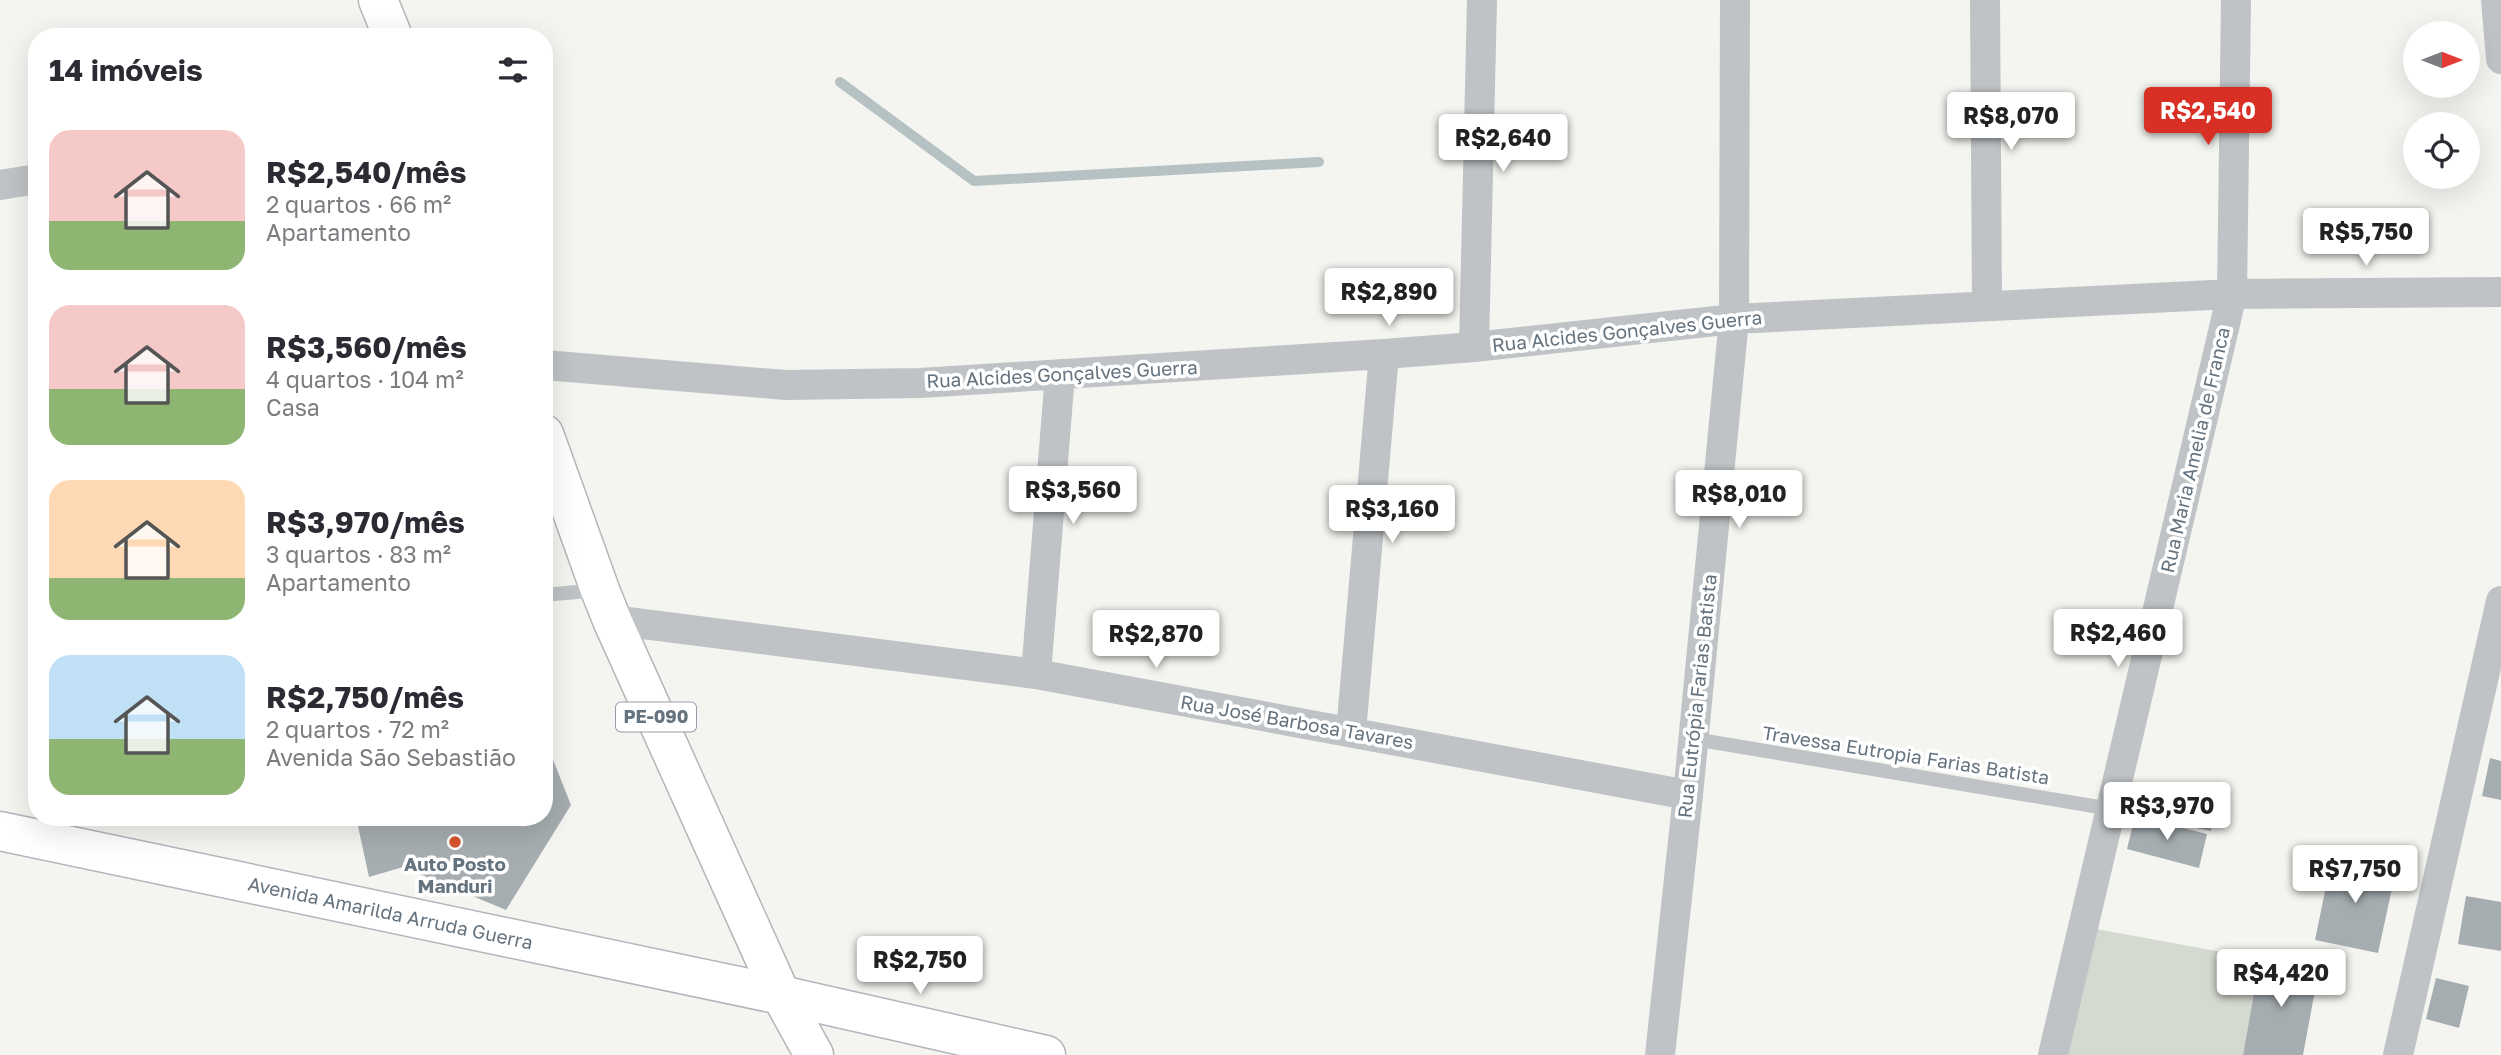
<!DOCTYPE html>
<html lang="pt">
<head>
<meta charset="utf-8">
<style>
	body { margin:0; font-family:"Golos Text",sans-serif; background:#f2f2f3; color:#2b2b33; height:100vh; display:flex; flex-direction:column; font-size:26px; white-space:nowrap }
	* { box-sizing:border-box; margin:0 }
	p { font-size:23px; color:#7c7c81 }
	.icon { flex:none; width:38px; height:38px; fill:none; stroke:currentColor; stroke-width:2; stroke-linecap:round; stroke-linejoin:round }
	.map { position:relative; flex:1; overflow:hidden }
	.sheet { position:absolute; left:28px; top:28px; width:525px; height:798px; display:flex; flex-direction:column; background:#fff; border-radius:28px; box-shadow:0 7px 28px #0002 }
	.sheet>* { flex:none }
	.needle { width:46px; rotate:90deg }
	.fabs { position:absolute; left:2403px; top:21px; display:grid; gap:14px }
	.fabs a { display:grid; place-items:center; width:77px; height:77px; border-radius:50%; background:#fff; box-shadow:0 7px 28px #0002; font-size:35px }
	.price { position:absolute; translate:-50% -60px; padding:0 16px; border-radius:7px; background:#fff; color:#222; font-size:23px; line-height:46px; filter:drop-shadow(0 2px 4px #0008) }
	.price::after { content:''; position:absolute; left:50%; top:42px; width:21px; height:16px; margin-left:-10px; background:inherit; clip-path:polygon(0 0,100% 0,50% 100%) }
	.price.on { background:#d93025; color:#fff }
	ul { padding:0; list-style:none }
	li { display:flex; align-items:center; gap:21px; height:175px; padding:0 21px }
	li span { display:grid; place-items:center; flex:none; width:196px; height:140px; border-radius:21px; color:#555 }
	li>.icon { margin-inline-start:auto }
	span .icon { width:84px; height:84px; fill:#fffc; stroke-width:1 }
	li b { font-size:30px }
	h2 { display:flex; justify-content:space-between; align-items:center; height:84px; padding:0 21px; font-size:30px }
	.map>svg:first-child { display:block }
</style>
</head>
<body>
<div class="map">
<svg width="2501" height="1055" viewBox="0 0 2501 1055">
	<rect width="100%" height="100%" fill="#f4f4f0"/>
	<!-- green -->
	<path fill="#d5dad1" d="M2091,928L2260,959L2243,1055H2068Z"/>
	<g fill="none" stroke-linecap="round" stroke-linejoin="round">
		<!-- stream -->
		<path stroke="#b6c1c4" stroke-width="10" d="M840,82L974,181L1319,162"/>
	</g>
	<!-- building -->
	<path fill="#a6adb1" d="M544,737L571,805L506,910L403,867L369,877L356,817H544Z
		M2490,758L2501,761V800L2482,796Z
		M2145,782L2218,796L2211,831L2138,816Z
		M2135,816L2207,834L2199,868L2127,849Z
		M2332,857L2396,870L2378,953L2315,940Z
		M2466,896L2501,902V951L2458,944Z
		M2260,959L2319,969L2303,1055H2243Z
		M2436,978L2469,986L2459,1028L2426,1019Z"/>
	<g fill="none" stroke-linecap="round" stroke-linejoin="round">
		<defs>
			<g id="secondary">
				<path id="s1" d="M0,831L781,995L1046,1055"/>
			</g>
			<path id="primary" d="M378,0L393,37
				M544,434L600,590L612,620L781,995L814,1055"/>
		</defs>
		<!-- secondary casing -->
		<use href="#secondary" stroke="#b2b6ba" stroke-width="41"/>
		<!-- primary casing -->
		<use href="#primary" stroke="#b3b6b9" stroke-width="41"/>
		<!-- service -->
		<path stroke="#bfc3c6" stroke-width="14" d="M544,595L599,590
			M1694,739L2111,809"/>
		<!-- minor -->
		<path stroke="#bfc3c6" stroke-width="30" d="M1985,0L1987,305
			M2496,0L2501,59
			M0,185L37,179
			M1474,347L1482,0
			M544,365L786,385L920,383L1384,354L1474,347L1734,319L2232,294L2501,292
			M612,620L1036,674L1688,795
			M1036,674L1060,374
			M1351,732L1384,354
			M1660,1055L1688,795L1734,319L1735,0
			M2053,1055L2232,294L2236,0
			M2398,1055L2501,601"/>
		<!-- secondary -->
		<use href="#secondary" stroke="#fff" stroke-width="38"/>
		<!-- primary -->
		<use href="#primary" stroke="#fff" stroke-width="38"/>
	</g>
	<!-- markers -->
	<circle fill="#d6542d" stroke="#fff" stroke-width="2.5" cx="455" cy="842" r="7"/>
	<g text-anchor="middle" stroke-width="7" stroke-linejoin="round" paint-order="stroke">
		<!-- shield labels -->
		<rect fill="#fff" stroke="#939da5" stroke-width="2" x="616" y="702.5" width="80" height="29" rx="5"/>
		<g font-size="18" font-weight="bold" fill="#65737f">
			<text x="656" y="723">PE-090</text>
		</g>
		<!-- street labels -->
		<g font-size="19" fill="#65737f" stroke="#fff">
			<text transform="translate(1627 331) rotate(-6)" y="7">Rua Alcides Gonçalves Guerra</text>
			<text transform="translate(1062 374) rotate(-3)" y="7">Rua Alcides Gonçalves Guerra</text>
			<text transform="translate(2195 450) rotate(-77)" y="7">Rua Maria Amelia de Franca</text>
			<text transform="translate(1697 696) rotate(-84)" y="7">Rua Eutrópia Farias Batista</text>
			<text transform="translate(1297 722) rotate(10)" y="7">Rua José Barbosa Tavares</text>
			<text transform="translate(1906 755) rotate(9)" y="7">Travessa Eutropia Farias Batista</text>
			<text dy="7" stroke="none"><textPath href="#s1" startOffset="399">Avenida Amarilda Arruda Guerra</textPath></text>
		</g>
		<!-- poi labels -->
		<g font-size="19" font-weight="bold" fill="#65737f" stroke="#fff">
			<text x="455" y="871">Auto Posto<tspan x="455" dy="22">Manduri</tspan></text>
		</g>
	</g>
</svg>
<div class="fabs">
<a><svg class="needle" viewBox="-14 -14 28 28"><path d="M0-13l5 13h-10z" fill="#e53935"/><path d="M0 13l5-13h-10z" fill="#7c7c81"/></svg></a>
<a><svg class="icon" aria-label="locate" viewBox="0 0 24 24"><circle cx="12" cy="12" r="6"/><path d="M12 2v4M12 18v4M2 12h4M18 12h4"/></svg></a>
</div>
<b class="price on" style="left:2208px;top:147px">R$2,540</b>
<b class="price" style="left:2011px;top:152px">R$8,070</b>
<b class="price" style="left:1503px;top:174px">R$2,640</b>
<b class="price" style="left:2366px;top:268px">R$5,750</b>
<b class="price" style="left:1389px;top:328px">R$2,890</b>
<b class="price" style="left:1073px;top:526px">R$3,560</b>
<b class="price" style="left:1739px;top:530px">R$8,010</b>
<b class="price" style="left:1392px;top:545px">R$3,160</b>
<b class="price" style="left:2118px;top:669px">R$2,460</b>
<b class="price" style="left:1156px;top:670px">R$2,870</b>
<b class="price" style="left:2167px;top:842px">R$3,970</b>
<b class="price" style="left:2355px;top:905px">R$7,750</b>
<b class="price" style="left:920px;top:996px">R$2,750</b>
<b class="price" style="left:2281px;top:1009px">R$4,420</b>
<section class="sheet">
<h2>14 imóveis<svg class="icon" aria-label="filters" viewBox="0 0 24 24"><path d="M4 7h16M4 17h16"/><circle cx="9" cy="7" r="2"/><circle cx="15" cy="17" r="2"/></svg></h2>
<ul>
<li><span style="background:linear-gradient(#f6c9c9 65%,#8fb573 0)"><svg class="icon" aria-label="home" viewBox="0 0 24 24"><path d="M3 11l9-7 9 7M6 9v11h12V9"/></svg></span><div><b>R$2,540/mês</b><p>2 quartos · 66 m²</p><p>Apartamento</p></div></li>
<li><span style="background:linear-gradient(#f6c9c9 60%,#8fb573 0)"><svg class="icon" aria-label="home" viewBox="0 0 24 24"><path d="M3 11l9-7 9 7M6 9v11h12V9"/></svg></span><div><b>R$3,560/mês</b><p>4 quartos · 104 m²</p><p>Casa</p></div></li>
<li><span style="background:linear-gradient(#ffd9b3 70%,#8fb573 0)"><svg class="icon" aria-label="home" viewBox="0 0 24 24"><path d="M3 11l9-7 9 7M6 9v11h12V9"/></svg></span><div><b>R$3,970/mês</b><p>3 quartos · 83 m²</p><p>Apartamento</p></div></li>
<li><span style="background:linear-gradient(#bfe0f5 60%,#8fb573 0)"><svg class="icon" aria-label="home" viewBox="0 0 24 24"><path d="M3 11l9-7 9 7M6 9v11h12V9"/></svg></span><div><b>R$2,750/mês</b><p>2 quartos · 72 m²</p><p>Avenida São Sebastião</p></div></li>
</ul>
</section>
</div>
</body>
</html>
